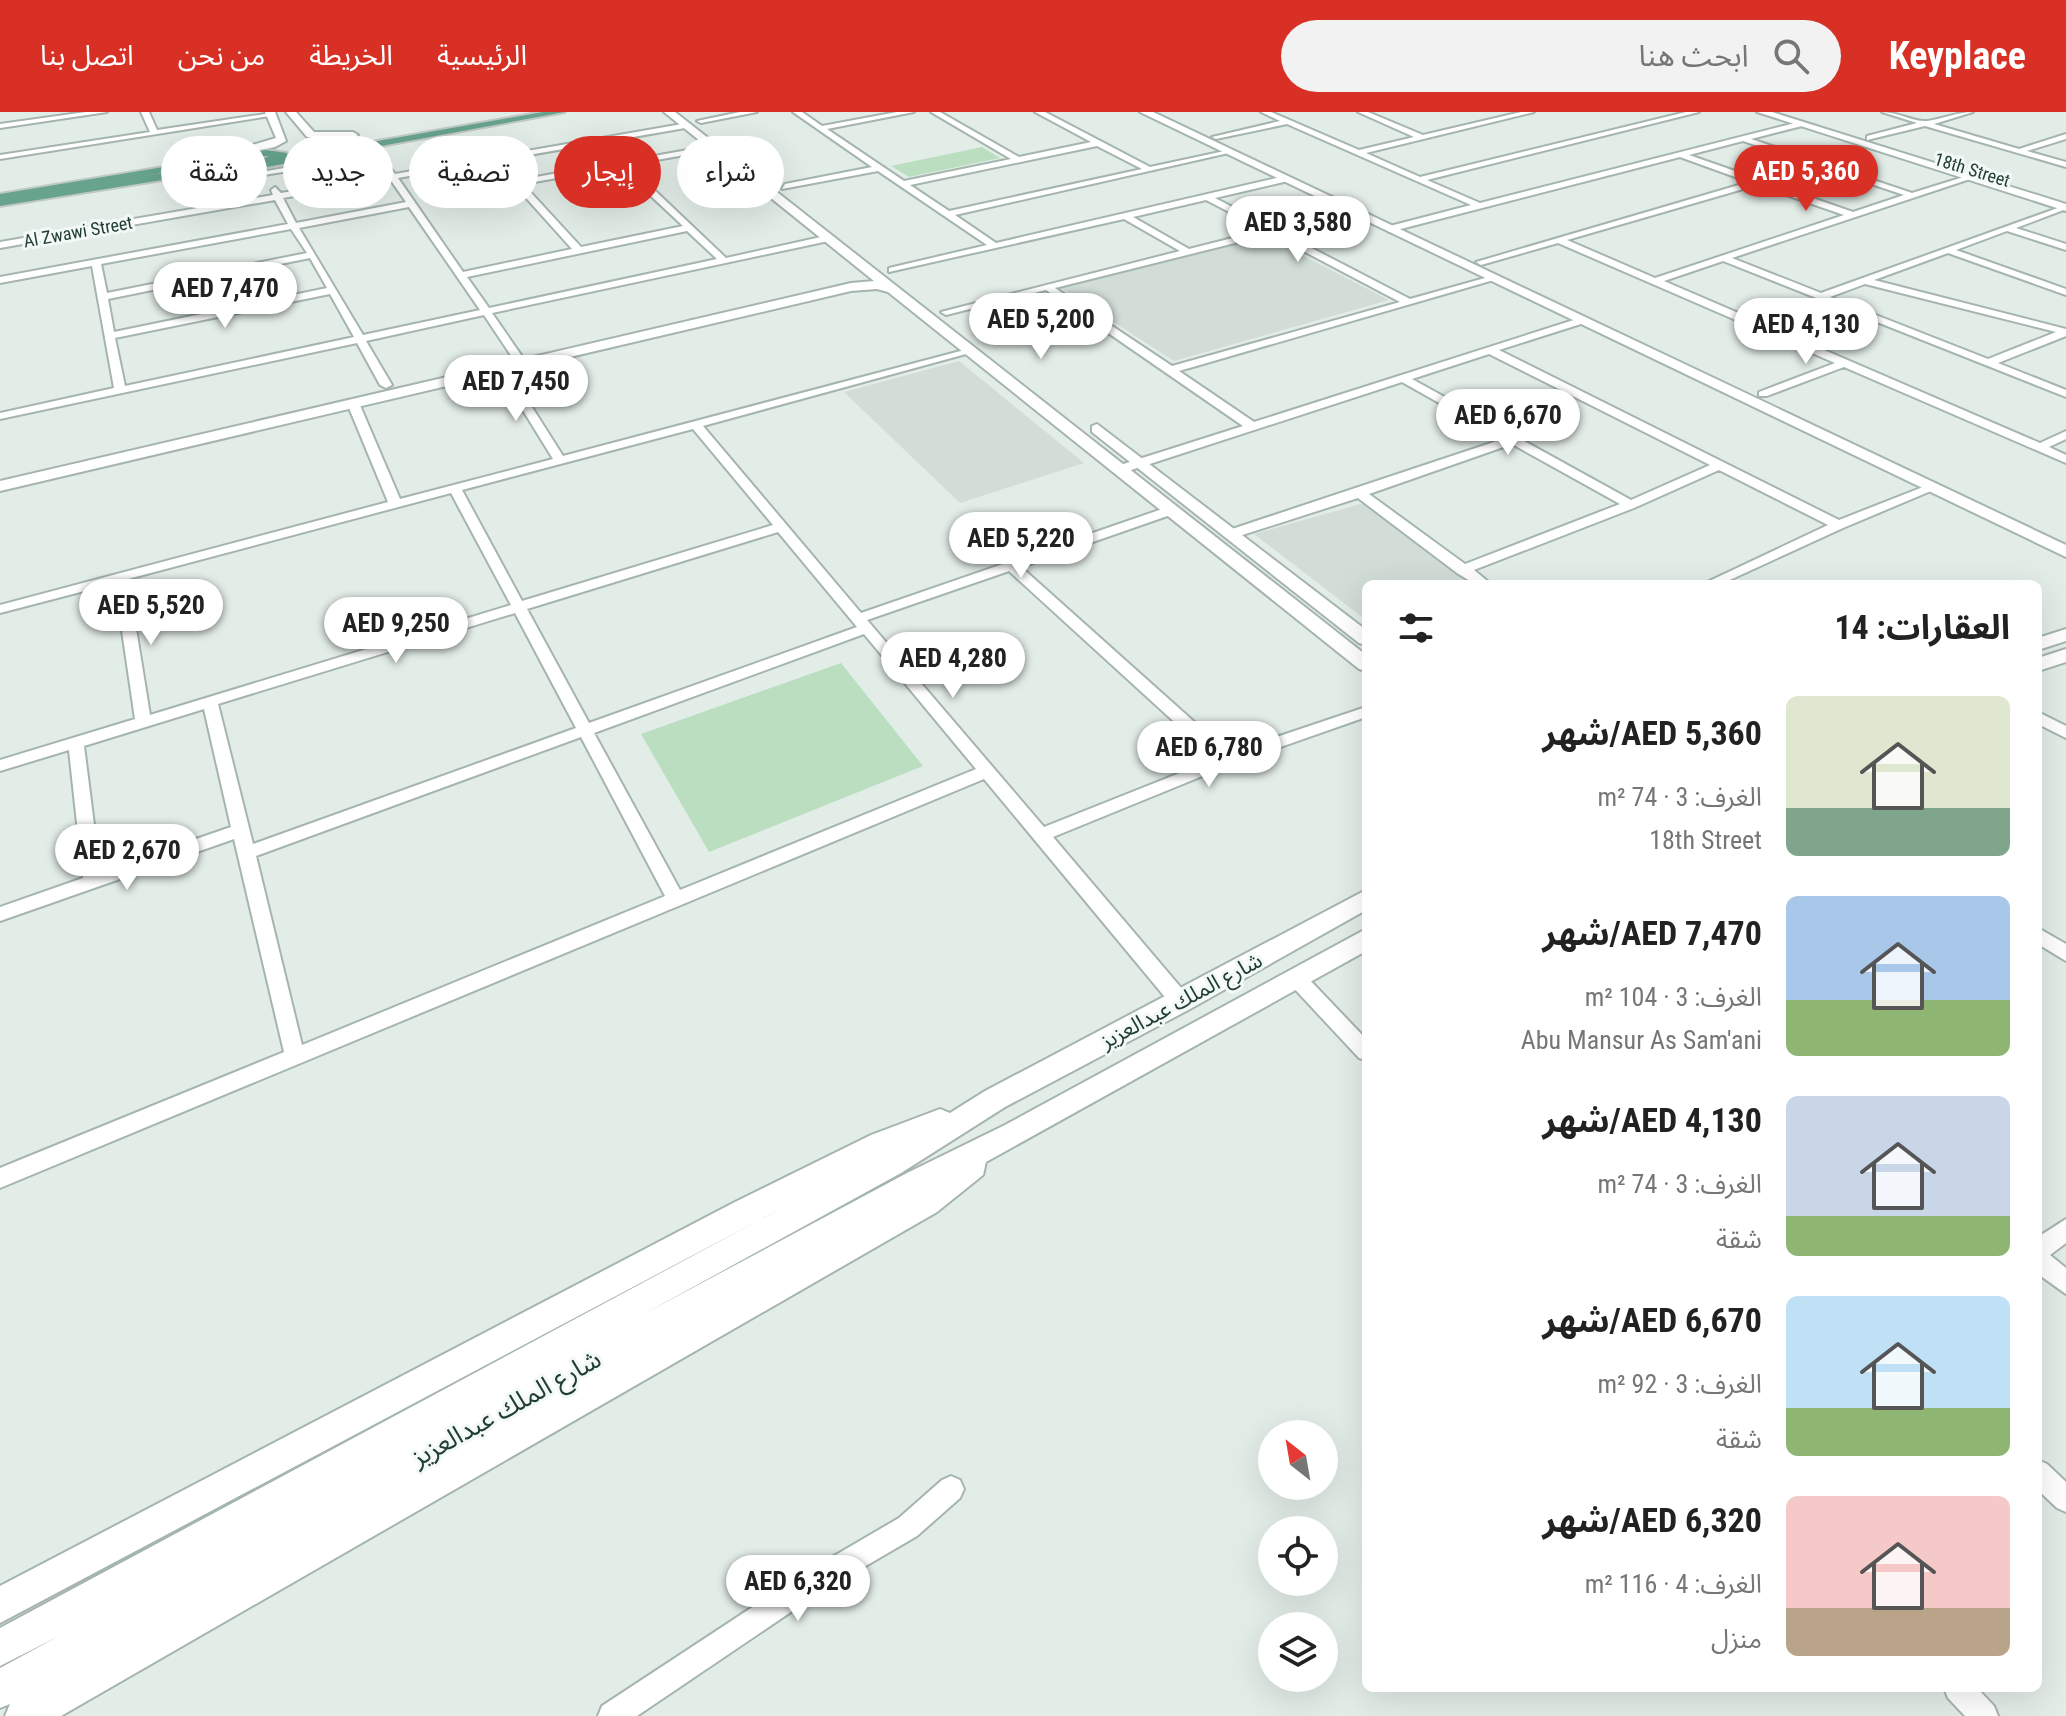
<!DOCTYPE html>
<html lang="ar">
<head>
<meta charset="utf-8">
<style>
	body { margin:0; font-family:"Roboto Condensed","Noto Sans Arabic",sans-serif; background:#f2f2f2; color:#222; direction:rtl; height:100vh; display:flex; flex-direction:column; font-size:30px; white-space:nowrap }
	* { box-sizing:border-box; margin:0 }
	p { font-size:26px; color:#767676 }
	.icon { flex:none; width:44px; height:44px; fill:none; stroke:currentColor; stroke-width:2; stroke-linecap:round; stroke-linejoin:round }
	.map { position:relative; flex:1; overflow:hidden; direction:ltr }
	.panel { position:absolute; left:1362px; top:468px; width:680px; height:1112px; display:flex; flex-direction:column; background:#fff; border-radius:12px; box-shadow:0 8px 32px #0002; direction:rtl }
	.panel>* { flex:none }
	.banner { position:absolute; left:24px; top:24px; width:760px; height:72px; direction:rtl; display:flex; gap:16px }
	.needle { width:52px; rotate:329deg }
	.buttons { position:absolute; left:1258px; top:1308px; display:grid; gap:16px }
	.buttons a { display:grid; place-items:center; width:80px; height:80px; border-radius:50%; background:#fff; box-shadow:0 8px 32px #0002; font-size:40px }
	.price { position:absolute; translate:-50% -68px; padding:0 18px; border-radius:28px; background:#fff; color:#222; font-size:26px; line-height:52px; filter:drop-shadow(0 2px 4px #0008) }
	.price::after { content:''; position:absolute; left:50%; top:48px; width:24px; height:18px; margin-left:-12px; background:inherit; clip-path:polygon(0 0,100% 0,50% 100%) }
	.price.active { background:#d93025; color:#fff }
	ul { padding:0; list-style:none }
	li { display:flex; align-items:center; gap:24px; height:200px; padding:0 32px }
	li span { display:grid; place-items:center; flex:none; width:224px; height:160px; border-radius:12px; color:#555 }
	li>.icon { margin-inline-start:auto }
	span .icon { width:96px; height:96px; fill:#fffc; stroke-width:1 }
	li b { font-size:34px }
	h2 { display:flex; justify-content:space-between; align-items:center; height:96px; padding:0 32px; font-size:34px }
	.tag { padding:0 28px; border-radius:36px; background:#fff; box-shadow:0 8px 32px #0002; font-size:28px; line-height:72px }
	.tag.active { background:#d93025; color:#fff }
	header { display:flex; align-items:center; gap:48px; box-sizing:border-box; height:112px; padding:0 40px; background:#d93025; color:#fff }
	header strong { font-size:38px }
	nav { display:flex; gap:44px; margin-inline-start:auto; font-size:28px }
	.search { width:560px; height:72px; background:#f2f2f2; display:flex; align-items:center; gap:20px; box-sizing:border-box; padding:0 28px; border-radius:44px; color:#767676; font-size:30px }
	.map>svg:first-child { display:block }
</style>
</head>
<body>
<header>
<strong>Keyplace</strong>
<div class="search"><svg class="icon" aria-label="search" viewBox="0 0 24 24"><circle cx="10" cy="10" r="6"/><path d="M15 15l6 6"/></svg>ابحث هنا</div>
<nav><a>الرئيسية</a><a>الخريطة</a><a>من نحن</a><a>اتصل بنا</a></nav>
</header>
<div class="map">
<svg width="2066" height="1604" viewBox="0 0 2066 1604">
	<rect width="100%" height="100%" fill="#e3ede7"/>
	<!-- built -->
	<path fill="#d1ddd6" d="M1265,124L1389,188L1174,249L1058,174Z
		M959,249L1084,351L960,391L844,280Z
		M1364,391L1480,472H1366V508L1254,422Z"/>
	<!-- green -->
	<path fill="#bbdec1" d="M982,35L1000,46L909,65L891,54Z
		M841,551L923,654L709,740L641,622Z"/>
	<g fill="none" stroke-linecap="round" stroke-linejoin="round">
		<defs>
			<path id="minor" d="M86,0H107L0,16V12Z
				M141,0H149L157,18L272,1L276,3L0,47V43L150,20Z
				M740,0H757L701,11L697,9Z
				M793,0H802L822,14L897,0H914L827,17L904,69L1011,47L931,0H940L1019,45L1091,30L1035,0H1045L1150,55L1229,38L1233,40L955,103L996,131L1285,64L1288,69L1215,86L1410,187L1492,164L1497,167L1179,259L1254,310L1580,206L1584,207V211L1499,238L1839,408L1928,373L1938,376L1843,416L1721,472H1703L1828,413L1719,358L1634,396L1474,458L1491,472H1475L1457,461L1358,386L1236,425H1226V419L1503,327L1402,270L1125,360H1117V354L1243,314L1046,178L946,203L941,200L1180,139L1124,107L889,160V156L987,133L878,59L782,77L785,72L872,55ZM1097,34L1142,57L949,99L910,73ZM1206,88L1264,118L1189,137L1133,105ZM1271,122L1400,190L1172,254L1055,176ZM1489,242L1710,353L1631,388L1412,267ZM1512,332L1620,392L1465,452L1369,382Z
				M1261,0H1271L1359,38L1414,25L1358,0H1368L1423,23L1521,0H1534L1366,41L1420,65L1686,0H1699L1427,68L1480,91L1799,10L1802,14L1751,27L1912,81L1970,63V67L1732,146L1821,181L2066,93V97L2016,116L2066,132V138L2007,119L1956,138L2066,177V183L1948,141L1874,168L2066,217V224L1998,251L2066,278V285L1723,149L1664,169L2040,331L2066,319V327L2049,335L2066,343V351L1844,255L1767,284H1759V280L1835,251L1558,131L1481,153L1476,150L1749,70L1680,45L1389,120L1386,115L1471,93L1287,12L1216,27L1212,25L1280,9ZM1743,29L1904,83L1853,100L1689,43ZM1757,73L1844,103L1655,166L1567,128ZM1865,172L2056,220L1988,247L1830,185Z
				M1882,0C1898,0 1913,10 1927,9C1943,7 1957,0 1973,0L1934,12L2019,37L2066,22V27L2027,39L2066,50V55L1925,14L1867,28V24L1917,11Z
				M688,11L691,15L500,48L519,68L716,33L719,37L628,53L726,146L830,123L833,128L492,201L521,243L516,246L512,245L484,203L366,229L392,273L386,276L380,273L357,231L0,307V301L114,276L92,154L0,171V165L288,112L275,88L0,136V130L273,83L271,78L275,75L281,81L387,63L375,45L264,63L267,59L377,40L395,62ZM493,49L572,137L463,160L398,66ZM620,55L683,114L581,135L523,72ZM390,67L406,90L296,111L283,86ZM409,95L480,198L363,223L299,116ZM291,117L307,141L107,181L101,152ZM687,119L717,147L489,196L467,165ZM310,146L327,176L114,220L108,187ZM330,182L354,225L125,274L115,226Z
				M968,237L977,239L703,314L861,501L1168,395H1176V401L1021,455L1229,641L1366,595V605L1232,652L1053,725L1188,884L1191,890L1188,896L1181,898L1174,896L984,667L0,1076V1056L284,940L234,727L0,809V795L83,766L69,638L0,659V648L135,607L115,471L0,501V493L388,390L347,291L349,289L359,291L400,387L553,347L497,256L498,254H506L563,344ZM693,317L773,413L522,489L462,378ZM451,381L511,493L150,603L128,467ZM778,420L857,515L589,611L527,497ZM1009,459L1215,647L1044,715L867,508ZM515,501L576,616L253,732L218,592ZM864,522L976,657L680,778L594,621ZM204,597L231,715L100,760L84,634ZM581,625L665,784L302,933L256,744Z
				M2038,600L2066,614V626L2038,612Z
				M2038,816L2066,832V849L2038,832Z
				M1297,859L1304,862L1366,927V948L1359,946L1290,872L1288,867L1290,862Z
				M2066,1107V1131L2050,1143L2066,1156V1182L2038,1162V1125Z
				M2038,1348L2047,1352L2066,1370V1400L2057,1396L2038,1378Z
				M951,1364L960,1368L964,1377L960,1386L917,1424L816,1483L637,1604H598L602,1594L798,1465L899,1406L942,1368Z
				M1944,1576H1977L1994,1594L1998,1604H1965L1948,1586Z"/>
			<path id="tertiary" d="M265,0H275L286,29L275,35L229,44V40L276,26Z
				M286,0H296L314,20H353L358,23L353,26L307,25Z
				M664,0H675L1366,543V559L1359,557L888,180L877,177L851,179L0,379V369L851,171L874,169Z
				M1140,0H1153L2066,433V445Z
				M1757,0H1772L2066,92V99Z
				M1097,312L1366,518V533L1359,531L1092,320V314Z
				M2066,517V529L2038,538V526Z
				M2066,537V550L2038,559V546Z
				M1366,778V798L1190,897L1005,995L901,1061L642,1203L907,1061L1005,1013L1366,817V839L986,1050L983,1063L937,1100L61,1604H5L10,1592L0,1596V1556L59,1524L0,1554V1516L780,1097L0,1511V1474L735,1090L871,1023L940,997L950,1001L985,979Z"/>
			<path id="primary" d="M543,0H565L267,55L262,52L0,94V82L266,38L287,41V45ZM266,44L269,45L138,65Z"/>
		</defs>
		<!-- minor casing -->
		<use href="#minor" stroke="#a5b5ae" stroke-width="4"/>
		<!-- tertiary casing -->
		<use href="#tertiary" stroke="#a5b5ae" stroke-width="4"/>
		<!-- primary casing -->
		<use href="#primary" stroke="#c1c9c6" stroke-width="4"/>
		<!-- minor -->
		<use href="#minor" fill="#fff" fill-rule="evenodd"/>
		<!-- tertiary -->
		<use href="#tertiary" fill="#fff" fill-rule="evenodd"/>
		<!-- primary -->
		<use href="#primary" fill="#67a38d" fill-rule="evenodd"/>
	</g>
	<g text-anchor="middle" stroke-width="6" stroke-linejoin="round" paint-order="stroke">
		<!-- far-street labels -->
		<g font-size="18" fill="#223e34" stroke="#f3f9f6">
			<text transform="translate(1972 58) rotate(17)" y="6">18th Street</text>
			<text transform="translate(78 120) rotate(-10)" y="6">Al Zwawi Street</text>
		</g>
		<!-- street labels -->
		<g font-size="22" fill="#223e34" stroke="#f3f9f6">
			<text transform="translate(1181 888) rotate(-28)" y="8">شارع الملك عبدالعزيز</text>
		</g>
		<!-- near-street labels -->
		<g font-size="26" fill="#223e34" stroke="#f3f9f6">
			<text transform="translate(506 1296) rotate(-29)" y="9">شارع الملك عبدالعزيز</text>
		</g>
	</g>
</svg>
<div class="buttons">
<a><svg class="needle" viewBox="-14 -14 28 28"><path d="M0-13l5 13h-10z" fill="#e53935"/><path d="M0 13l5-13h-10z" fill="#767676"/></svg></a>
<a><svg class="icon" aria-label="locate" viewBox="0 0 24 24"><circle cx="12" cy="12" r="6"/><path d="M12 2v4M12 18v4M2 12h4M18 12h4"/></svg></a>
<a><svg class="icon" aria-label="layers" viewBox="0 0 24 24"><path d="M12 4l9 5-9 5-9-5zM3 14l9 5 9-5"/></svg></a>
</div>
<b class="price active" style="left:1806px;top:101px">AED 5,360</b>
<b class="price" style="left:1298px;top:152px">AED 3,580</b>
<b class="price" style="left:225px;top:218px">AED 7,470</b>
<b class="price" style="left:1041px;top:249px">AED 5,200</b>
<b class="price" style="left:1806px;top:254px">AED 4,130</b>
<b class="price" style="left:516px;top:311px">AED 7,450</b>
<b class="price" style="left:1508px;top:345px">AED 6,670</b>
<b class="price" style="left:1021px;top:468px">AED 5,220</b>
<b class="price" style="left:151px;top:535px">AED 5,520</b>
<b class="price" style="left:396px;top:553px">AED 9,250</b>
<b class="price" style="left:953px;top:588px">AED 4,280</b>
<b class="price" style="left:1209px;top:677px">AED 6,780</b>
<b class="price" style="left:127px;top:780px">AED 2,670</b>
<b class="price" style="left:798px;top:1511px">AED 6,320</b>
<div class="banner">
<a class="tag">شراء</a>
<a class="tag active">إيجار</a>
<a class="tag">تصفية</a>
<a class="tag">جديد</a>
<a class="tag">شقة</a>
</div>
<section class="panel">
<h2>العقارات: 14<svg class="icon" aria-label="filters" viewBox="0 0 24 24"><path d="M4 7h16M4 17h16"/><circle cx="9" cy="7" r="2"/><circle cx="15" cy="17" r="2"/></svg></h2>
<ul>
<li><span style="background:linear-gradient(#dfe7d0 70%,#7fa58c 0)"><svg class="icon" aria-label="home" viewBox="0 0 24 24"><path d="M3 11l9-7 9 7M6 9v11h12V9"/></svg></span><div><b>AED 5,360/شهر</b><p>الغرف: 3 · 74 m²</p><p>18th Street</p></div></li>
<li><span style="background:linear-gradient(#a9c7e8 65%,#8fb573 0)"><svg class="icon" aria-label="home" viewBox="0 0 24 24"><path d="M3 11l9-7 9 7M6 9v11h12V9"/></svg></span><div><b>AED 7,470/شهر</b><p>الغرف: 3 · 104 m²</p><p>Abu Mansur As Sam'ani</p></div></li>
<li><span style="background:linear-gradient(#c9d6e8 75%,#8fb573 0)"><svg class="icon" aria-label="home" viewBox="0 0 24 24"><path d="M3 11l9-7 9 7M6 9v11h12V9"/></svg></span><div><b>AED 4,130/شهر</b><p>الغرف: 3 · 74 m²</p><p>شقة</p></div></li>
<li><span style="background:linear-gradient(#bfe0f5 70%,#8fb573 0)"><svg class="icon" aria-label="home" viewBox="0 0 24 24"><path d="M3 11l9-7 9 7M6 9v11h12V9"/></svg></span><div><b>AED 6,670/شهر</b><p>الغرف: 3 · 92 m²</p><p>شقة</p></div></li>
<li><span style="background:linear-gradient(#f6c9c9 70%,#b9a48a 0)"><svg class="icon" aria-label="home" viewBox="0 0 24 24"><path d="M3 11l9-7 9 7M6 9v11h12V9"/></svg></span><div><b>AED 6,320/شهر</b><p>الغرف: 4 · 116 m²</p><p>منزل</p></div></li>
</ul>
</section>
</div>
</body>
</html>
